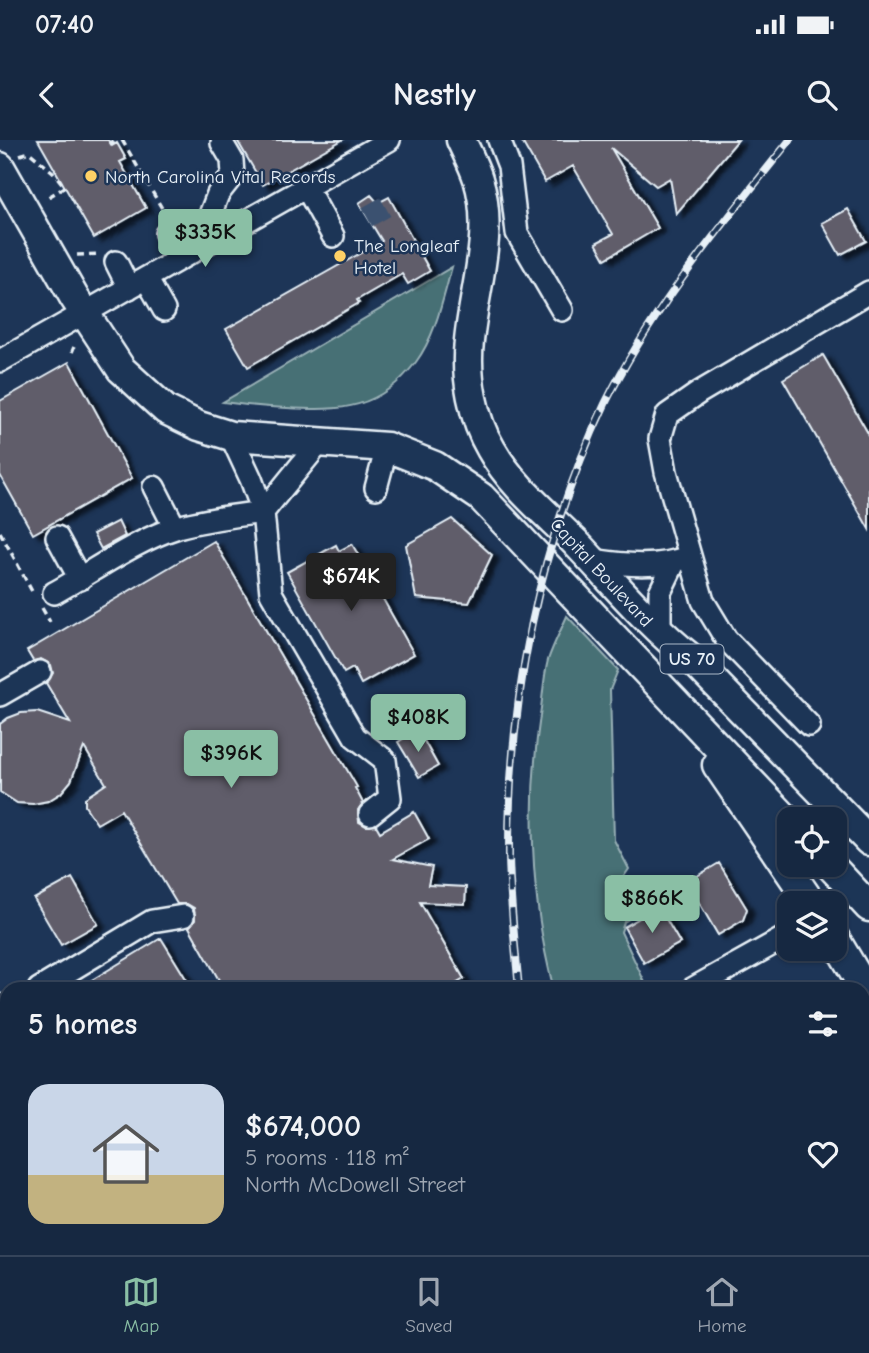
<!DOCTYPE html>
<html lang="en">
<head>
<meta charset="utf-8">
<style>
	body { margin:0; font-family:"Comic Neue",sans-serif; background:#1f3048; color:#f1f3f6; height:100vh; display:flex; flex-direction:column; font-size:26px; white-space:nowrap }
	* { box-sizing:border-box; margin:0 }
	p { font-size:23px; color:#9ea6b1 }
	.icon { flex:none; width:38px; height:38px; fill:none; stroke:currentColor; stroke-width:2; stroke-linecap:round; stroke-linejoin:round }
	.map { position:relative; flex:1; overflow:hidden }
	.details { position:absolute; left:0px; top:842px; width:870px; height:275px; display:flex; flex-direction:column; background:#162841; border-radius:21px 21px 0 0; box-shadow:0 2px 5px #0004,0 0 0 2px #35445a }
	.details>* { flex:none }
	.fabs { position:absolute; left:777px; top:667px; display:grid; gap:14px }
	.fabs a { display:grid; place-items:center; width:70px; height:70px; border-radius:14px; background:#162841; box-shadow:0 2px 5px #0004,0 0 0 2px #35445a; font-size:35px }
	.price { position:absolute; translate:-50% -60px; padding:0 16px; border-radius:7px; background:#8abfa5; color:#111; font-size:23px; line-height:46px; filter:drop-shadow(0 2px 4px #0008) }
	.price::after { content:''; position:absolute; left:50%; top:42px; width:21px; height:16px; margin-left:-10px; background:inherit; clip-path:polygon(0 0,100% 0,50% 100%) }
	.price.selected { background:#222; color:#fff }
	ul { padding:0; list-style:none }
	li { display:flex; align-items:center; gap:21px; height:175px; padding:0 28px }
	li span { display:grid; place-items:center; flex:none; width:196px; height:140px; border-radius:21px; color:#555 }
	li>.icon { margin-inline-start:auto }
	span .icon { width:84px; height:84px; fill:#fffc; stroke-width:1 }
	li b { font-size:30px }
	h2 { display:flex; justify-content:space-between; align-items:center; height:84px; padding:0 28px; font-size:30px }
	.status { display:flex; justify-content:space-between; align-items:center; height:49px; padding:0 35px; background:#162841; direction:ltr }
	.status svg { height:19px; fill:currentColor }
	header { display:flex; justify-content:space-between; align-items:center; height:91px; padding:0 28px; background:#162841; font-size:32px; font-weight:600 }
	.dock { display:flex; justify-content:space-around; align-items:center; height:98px; border-top:2px solid #35445a; background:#162841; font-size:19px; color:#9ea6b1 }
	.dock a { display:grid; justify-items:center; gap:4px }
	.dock .selected { color:#8abfa5 }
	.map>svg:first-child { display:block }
</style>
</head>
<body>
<div class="status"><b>07:40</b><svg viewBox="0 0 49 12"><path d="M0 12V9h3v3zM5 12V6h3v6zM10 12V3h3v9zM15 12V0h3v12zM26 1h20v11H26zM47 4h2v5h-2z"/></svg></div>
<header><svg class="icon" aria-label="back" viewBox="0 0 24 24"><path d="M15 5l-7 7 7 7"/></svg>Nestly<svg class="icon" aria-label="search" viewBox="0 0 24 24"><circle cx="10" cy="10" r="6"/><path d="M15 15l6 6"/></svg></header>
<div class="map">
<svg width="869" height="1115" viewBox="0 0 869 1115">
	<defs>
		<filter id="shadow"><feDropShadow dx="7" dy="4" stdDeviation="2" flood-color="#0009"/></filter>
	</defs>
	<rect width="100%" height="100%" fill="#1d3557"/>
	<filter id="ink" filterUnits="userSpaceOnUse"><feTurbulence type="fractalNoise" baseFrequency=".0143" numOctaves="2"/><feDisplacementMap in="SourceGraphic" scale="14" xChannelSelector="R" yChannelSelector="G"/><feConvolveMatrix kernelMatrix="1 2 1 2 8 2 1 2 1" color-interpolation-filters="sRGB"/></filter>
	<g filter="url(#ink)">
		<!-- green -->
		<path fill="#476f74" stroke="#98b0b6" stroke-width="2" d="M452,127C443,158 436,195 416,222C379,270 342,271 287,268C265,267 244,265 223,262Z
			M567,476L618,530L610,550L614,700L629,729L618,745L639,773L624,782L621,792L648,849H556L553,846C530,758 527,659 541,568C543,553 544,535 548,520C553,505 561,490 567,476Z"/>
		<!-- building -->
		<path fill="#605d6b" stroke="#e8f1f8" stroke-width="2" filter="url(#shadow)" d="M38,0H108L112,6L117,3L126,19L120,22L146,68L94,98Z
			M237,0H342L263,45Z
			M521,0H738L676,74L670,38L656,46L611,8L658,88L605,119L596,103L613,94L573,26L545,42Z
			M371,55L378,63L389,57L430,131L408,144L402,134L357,160L359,163L248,227L226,189L382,101L359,63Z
			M848,69L866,101L840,115L822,83Z
			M823,215L869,295V389L783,239Z
			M69,222L132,338L33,394L0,335V261Z
			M452,379L492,415L469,463L416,458L406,405Z
			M118,381L125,396L101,409L93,394Z
			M214,401L357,647L355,648L363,663L358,670L359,682L366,686L376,685L380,692L414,672L429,699L393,719L432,727L428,745L466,747L465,764L420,762L464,839L447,849H224L189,787L195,780L194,768L187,764H177L121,670L97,684L85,666V658L106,644L84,607L71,641L61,653L48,661L33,664L17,663L0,652V584L8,578L21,573L37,572L70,583L46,543L53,533L51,525L41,519L33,521L27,511Z
			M352,404L414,514L361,544L353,528L344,533L287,432L336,405L339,411Z
			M418,590L438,626L419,637L398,602Z
			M719,723L747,769L743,780L718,795L687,742Z
			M72,738L98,784L61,805L34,759Z
			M659,767L680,803L644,823L624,787Z
			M161,798L188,842L178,849H77Z"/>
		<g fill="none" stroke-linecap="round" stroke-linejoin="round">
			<!-- minor-tunnel -->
			<path stroke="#3b516f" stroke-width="21" stroke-dasharray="21 10" stroke-linecap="butt" d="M367,77L392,63"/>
			<defs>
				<path id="minor" d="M499,0L509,26L517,93L562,170
					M306,47L333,96
					M166,94L180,119
					M220,96L210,75L218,54L233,35L232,20L222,3
					M116,122L129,148
					M146,138L164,170
					M0,221L389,0
					M231,296L251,339L263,372L271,453L355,597L385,620L390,658L370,674
					M154,347L175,388
					M376,348L387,307
					M57,397L80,439
					M592,420C625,425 659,429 690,416
					M54,453C94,431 134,401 178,387C206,379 234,376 263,372L320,302
					M660,494V452L674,423
					M0,555L40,532
					M809,585L726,499L703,461L666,332L660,299L667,275L700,252L869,152
					M39,849L152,781L183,776
					M692,849L789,795
					M0,894L7,895"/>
				<path id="major" d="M461,0C467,13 474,26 478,39C495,92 474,148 469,201C465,236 473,279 491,309C511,345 547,374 576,403C614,443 649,485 692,519L869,701
					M0,27L74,157L121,229L166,270L199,286L231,296L387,307L435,326L481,357L789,682
					M717,625L811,763
					M829,724L869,767
					M835,799L869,856
					M0,869L7,881
					M132,1110L135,1115"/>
			</defs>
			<!-- minor casing -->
			<use href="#minor" stroke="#e8f1f8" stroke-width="26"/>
			<!-- major casing -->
			<use href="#major" stroke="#e8f1f8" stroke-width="33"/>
			<!-- path -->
			<path stroke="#e8f1f8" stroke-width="3.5" stroke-dasharray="7 5" stroke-linecap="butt" d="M111,0L114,5
				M122,0L167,77
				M20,15L29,12L53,32L65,47L45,59
				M77,115L99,114
				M72,212L74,207
				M0,392L34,455
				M42,468L50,482
				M162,1114L172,1110"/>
			<!-- minor -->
			<use href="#minor" stroke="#1d3557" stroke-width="21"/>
			<!-- major -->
			<use href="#major" stroke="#1d3557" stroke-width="28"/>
			<defs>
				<path id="rail" d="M519,849C515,805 510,761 509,717C508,561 538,405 605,264C652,168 724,83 790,0
					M604,1110L606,1115"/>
			</defs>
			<!-- rail casing -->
			<use href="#rail" stroke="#e8f1f8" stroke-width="8"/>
			<!-- rail -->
			<use href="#rail" stroke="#1d3557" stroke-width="5" stroke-dasharray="16" stroke-linecap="butt"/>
		</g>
	</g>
	<!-- markers -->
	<g fill="#ffd166" stroke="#1d3557" stroke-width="2.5">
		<circle cx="91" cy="36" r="7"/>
		<circle cx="340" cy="116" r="7"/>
	</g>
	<g text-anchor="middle" stroke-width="5" stroke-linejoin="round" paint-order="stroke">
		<!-- shield labels -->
		<rect fill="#1d3557" stroke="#abb9c8" stroke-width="2" x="660.5" y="504.5" width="63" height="29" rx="5"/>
		<g font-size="18" font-weight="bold" fill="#e8f1f8">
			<text x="692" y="525">US 70</text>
		</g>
		<!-- poi labels -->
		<g font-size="19" fill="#e8f1f8" stroke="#1d3557" text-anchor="start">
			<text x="105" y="43">North Carolina Vital Records</text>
			<text x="354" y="112">The Longleaf<tspan x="354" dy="22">Hotel</tspan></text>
		</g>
		<!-- street labels -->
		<g font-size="19" fill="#e8f1f8" stroke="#1d3557">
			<text transform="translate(602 432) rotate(47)" y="7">Capital Boulevard</text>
		</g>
	</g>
</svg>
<div class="fabs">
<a><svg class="icon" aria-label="locate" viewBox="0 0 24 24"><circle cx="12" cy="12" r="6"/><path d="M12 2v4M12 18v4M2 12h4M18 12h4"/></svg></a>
<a><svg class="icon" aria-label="layers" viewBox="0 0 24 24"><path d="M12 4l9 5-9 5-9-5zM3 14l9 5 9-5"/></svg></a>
</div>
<b class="price" style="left:205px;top:129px">$335K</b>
<b class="price selected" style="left:351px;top:473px">$674K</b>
<b class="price" style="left:418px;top:614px">$408K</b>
<b class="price" style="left:231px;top:650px">$396K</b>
<b class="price" style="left:652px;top:795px">$866K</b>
<section class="details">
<h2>5 homes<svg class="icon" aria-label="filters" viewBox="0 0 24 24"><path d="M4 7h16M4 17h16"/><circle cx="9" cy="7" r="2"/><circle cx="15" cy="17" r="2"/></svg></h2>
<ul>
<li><span style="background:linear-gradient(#c9d6e8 65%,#c2b280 0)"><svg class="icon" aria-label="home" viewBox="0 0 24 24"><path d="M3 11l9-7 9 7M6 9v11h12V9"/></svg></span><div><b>$674,000</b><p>5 rooms · 118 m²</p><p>North McDowell Street</p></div><svg class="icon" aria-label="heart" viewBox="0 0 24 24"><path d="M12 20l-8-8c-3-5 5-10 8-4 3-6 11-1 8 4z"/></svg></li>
</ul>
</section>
</div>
<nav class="dock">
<a class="selected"><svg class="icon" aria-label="map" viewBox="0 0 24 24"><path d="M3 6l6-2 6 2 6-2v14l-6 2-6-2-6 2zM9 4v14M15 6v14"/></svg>Map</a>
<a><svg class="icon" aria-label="saved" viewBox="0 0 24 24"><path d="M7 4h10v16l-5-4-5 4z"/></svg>Saved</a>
<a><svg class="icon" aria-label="home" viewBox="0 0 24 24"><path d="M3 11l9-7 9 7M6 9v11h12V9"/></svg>Home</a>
</nav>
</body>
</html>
